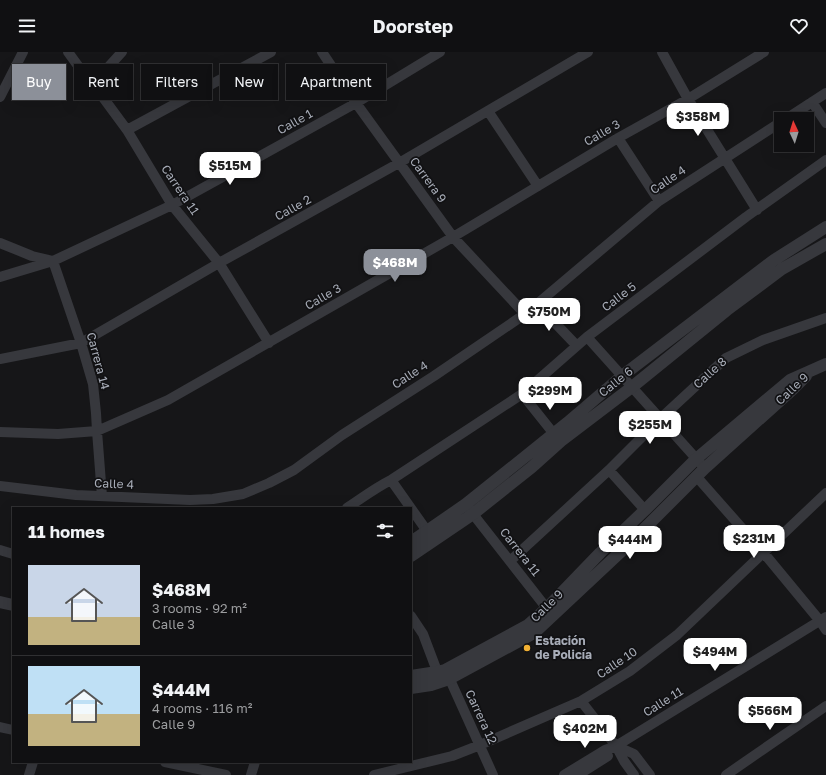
<!DOCTYPE html>
<html lang="en">
<head>
<meta charset="utf-8">
<style>
	body { margin:0; font-family:"Golos Text",sans-serif; background:#19191b; color:#f1f3f6; height:100vh; display:flex; flex-direction:column; font-size:15px; white-space:nowrap }
	* { box-sizing:border-box; margin:0 }
	p { font-size:13px; color:#9c9d9f }
	.icon { flex:none; width:22px; height:22px; fill:none; stroke:currentColor; stroke-width:2; stroke-linecap:round; stroke-linejoin:round }
	.map { position:relative; flex:1; overflow:hidden }
	.details { position:absolute; left:12px; top:455px; width:400px; height:256px; display:flex; flex-direction:column; background:#101012; border-radius:0px; box-shadow:0 4px 16px #0002,0 0 0 1px #303032 }
	.details>* { flex:none }
	.banner { position:absolute; left:12px; top:12px; width:400px; height:36px; display:flex; gap:8px }
	.needle { width:26px; rotate:356deg }
	.fabs { position:absolute; left:774px; top:60px; display:grid; gap:8px }
	.fabs a { display:grid; place-items:center; width:40px; height:40px; border-radius:0px; background:#101012; box-shadow:0 4px 16px #0002,0 0 0 1px #303032; font-size:20px }
	.price { position:absolute; translate:-50% -34px; padding:0 9px; border-radius:8px; background:#fff; color:#222; font-size:13px; line-height:26px; filter:drop-shadow(0 1px 2px #0008) }
	.price::after { content:''; position:absolute; left:50%; top:24px; width:12px; height:9px; margin-left:-6px; background:inherit; clip-path:polygon(0 0,100% 0,50% 100%) }
	.price.on { background:#8c9099; color:#fff }
	ul { padding:0; list-style:none }
	li { display:flex; align-items:center; gap:12px; height:100px; padding:0 16px }
	li+li { border-top:1px solid #303032 }
	li span { display:grid; place-items:center; flex:none; width:112px; height:80px; border-radius:0px; color:#555 }
	li>.icon { margin-inline-start:auto }
	span .icon { width:48px; height:48px; fill:#fffc; stroke-width:1 }
	li b { font-size:17px }
	h2 { display:flex; justify-content:space-between; align-items:center; height:48px; padding:0 16px; font-size:17px }
	.tag { padding:0 14px; border-radius:0px; background:#101012; box-shadow:0 4px 16px #0002,0 0 0 1px #303032; font-size:14px; line-height:36px }
	.tag.on { background:#8c9099; color:#fff }
	header { display:flex; justify-content:space-between; align-items:center; height:52px; padding:0 16px; background:#101012; font-size:18px; font-weight:700 }
	.map>svg:first-child { display:block }
</style>
</head>
<body>
<header><svg class="icon" aria-label="menu" viewBox="0 0 24 24"><path d="M4 6h16M4 12h16M4 18h16"/></svg>Doorstep<svg class="icon" aria-label="heart" viewBox="0 0 24 24"><path d="M12 20l-8-8c-3-5 5-10 8-4 3-6 11-1 8 4z"/></svg></header>
<div class="map">
<svg width="826" height="723" viewBox="0 0 826 723">
	<rect width="100%" height="100%" fill="#161618"/>
	<g fill="none" stroke-linecap="round" stroke-linejoin="round">
		<!-- minor -->
		<path stroke="#37383d" stroke-width="10" d="M68,0L92,33L99,40L127,78L172,153L219,211L269,291
			M322,0L356,51L453,185L525,262
			M662,0L688,47L757,158
			M92,33L122,0
			M0,45L23,0
			M812,50L826,71
			M488,59L538,134
			M786,67L826,41
			M127,78L271,0
			M618,86L659,149
			M0,191L32,204L53,209L81,291L93,332L96,361L97,379L102,444
			M0,225L53,209L172,153L356,51L440,0
			M537,252L577,294
			M587,285L701,412
			M0,307L81,291L219,211L399,111L588,0
			M522,342L558,387
			M0,380L58,382L97,379L168,348L453,185L618,86L688,47L764,0
			M609,418L645,458
			M696,424L763,500L820,569L826,578
			M391,428L427,479
			M0,434L76,443L190,448L213,447L243,442L269,431L294,418L342,383L434,324L525,262L537,252L659,149L781,70
			M347,456C362,446 375,436 391,428L522,342L587,285L746,165L826,108
			M469,457L552,563
			M0,498L13,502
			M510,509L609,418L660,367L726,306L763,288L826,266
			M411,564L423,582L440,627
			M447,621L493,723
			M581,649L616,694L624,709L634,723
			M0,675L13,678
			M616,694L634,702L650,723
			M165,710L226,723
			M29,723L33,710
			M251,723L255,710
			M374,723L452,704L480,693L581,649L630,619L677,583L826,441
			M564,723L605,698L616,694L826,565
			M578,723L608,704
			M726,723L826,654"/>
		<!-- tertiary -->
		<path stroke="#37383d" stroke-width="12" d="M411,490L466,452L567,371L622,324L774,208L826,175
			M411,504L473,462L532,415L561,389L632,335L727,258L782,217L826,192
			M0,550L13,553
			M411,624L437,620L445,618L528,573L547,556L600,501L645,458L696,407L790,328L826,312
			M411,636L431,633L449,627L534,581L629,492L705,416L793,337L806,324"/>
	</g>
	<!-- markers -->
	<circle fill="#f2b134" stroke="#111113" stroke-width="1.5" cx="527" cy="596" r="4"/>
	<g text-anchor="middle" stroke-width="3.5" stroke-linejoin="round" paint-order="stroke">
		<!-- street labels -->
		<g font-size="12" fill="#a8adb8" stroke="#111113">
			<text transform="translate(295 70) rotate(-29)" y="4">Calle 1</text>
			<text transform="translate(602 81) rotate(-30)" y="4">Calle 3</text>
			<text transform="translate(428 128) rotate(54)" y="4">Carrera 9</text>
			<text transform="translate(668 128) rotate(-34)" y="4">Calle 4</text>
			<text transform="translate(180 138) rotate(56)" y="4">Carrera 11</text>
			<text transform="translate(293 156) rotate(-29)" y="4">Calle 2</text>
			<text transform="translate(323 245) rotate(-30)" y="4">Calle 3</text>
			<text transform="translate(619 245) rotate(-37)" y="4">Calle 5</text>
			<text transform="translate(98 309) rotate(75)" y="4">Carrera 14</text>
			<text transform="translate(710 321) rotate(-42)" y="4">Calle 8</text>
			<text transform="translate(410 323) rotate(-33)" y="4">Calle 4</text>
			<text transform="translate(616 330) rotate(-39)" y="4">Calle 6</text>
			<text transform="translate(792 337) rotate(-43)" y="4">Calle 9</text>
			<text transform="translate(114 432) rotate(2)" y="4">Calle 4</text>
			<text transform="translate(520 500) rotate(52)" y="4">Carrera 11</text>
			<text transform="translate(547 554) rotate(-44)" y="4">Calle 9</text>
			<text transform="translate(617 611) rotate(-34)" y="4">Calle 10</text>
			<text transform="translate(663 650) rotate(-32)" y="4">Calle 11</text>
			<text transform="translate(481 665) rotate(65)" y="4">Carrera 12</text>
		</g>
		<!-- poi labels -->
		<g font-size="12" font-weight="bold" fill="#a8adb8" stroke="#111113" text-anchor="start">
			<text x="535" y="593">Estación<tspan x="535" dy="14">de Policía</tspan></text>
		</g>
	</g>
</svg>
<div class="fabs">
<a><svg class="needle" viewBox="-14 -14 28 28"><path d="M0-13l5 13h-10z" fill="#e53935"/><path d="M0 13l5-13h-10z" fill="#9c9d9f"/></svg></a>
</div>
<b class="price" style="left:698px;top:85px">$358M</b>
<b class="price" style="left:230px;top:134px">$515M</b>
<b class="price on" style="left:395px;top:231px">$468M</b>
<b class="price" style="left:549px;top:280px">$750M</b>
<b class="price" style="left:550px;top:359px">$299M</b>
<b class="price" style="left:650px;top:393px">$255M</b>
<b class="price" style="left:754px;top:507px">$231M</b>
<b class="price" style="left:630px;top:508px">$444M</b>
<b class="price" style="left:715px;top:620px">$494M</b>
<b class="price" style="left:770px;top:679px">$566M</b>
<b class="price" style="left:585px;top:697px">$402M</b>
<div class="banner">
<a class="tag on">Buy</a>
<a class="tag">Rent</a>
<a class="tag">Filters</a>
<a class="tag">New</a>
<a class="tag">Apartment</a>
</div>
<section class="details">
<h2>11 homes<svg class="icon" aria-label="filters" viewBox="0 0 24 24"><path d="M4 7h16M4 17h16"/><circle cx="9" cy="7" r="2"/><circle cx="15" cy="17" r="2"/></svg></h2>
<ul>
<li><span style="background:linear-gradient(#c9d6e8 65%,#c2b280 0)"><svg class="icon" aria-label="home" viewBox="0 0 24 24"><path d="M3 11l9-7 9 7M6 9v11h12V9"/></svg></span><div><b>$468M</b><p>3 rooms · 92 m²</p><p>Calle 3</p></div></li>
<li><span style="background:linear-gradient(#bfe0f5 60%,#c2b280 0)"><svg class="icon" aria-label="home" viewBox="0 0 24 24"><path d="M3 11l9-7 9 7M6 9v11h12V9"/></svg></span><div><b>$444M</b><p>4 rooms · 116 m²</p><p>Calle 9</p></div></li>
</ul>
</section>
</div>
</body>
</html>
